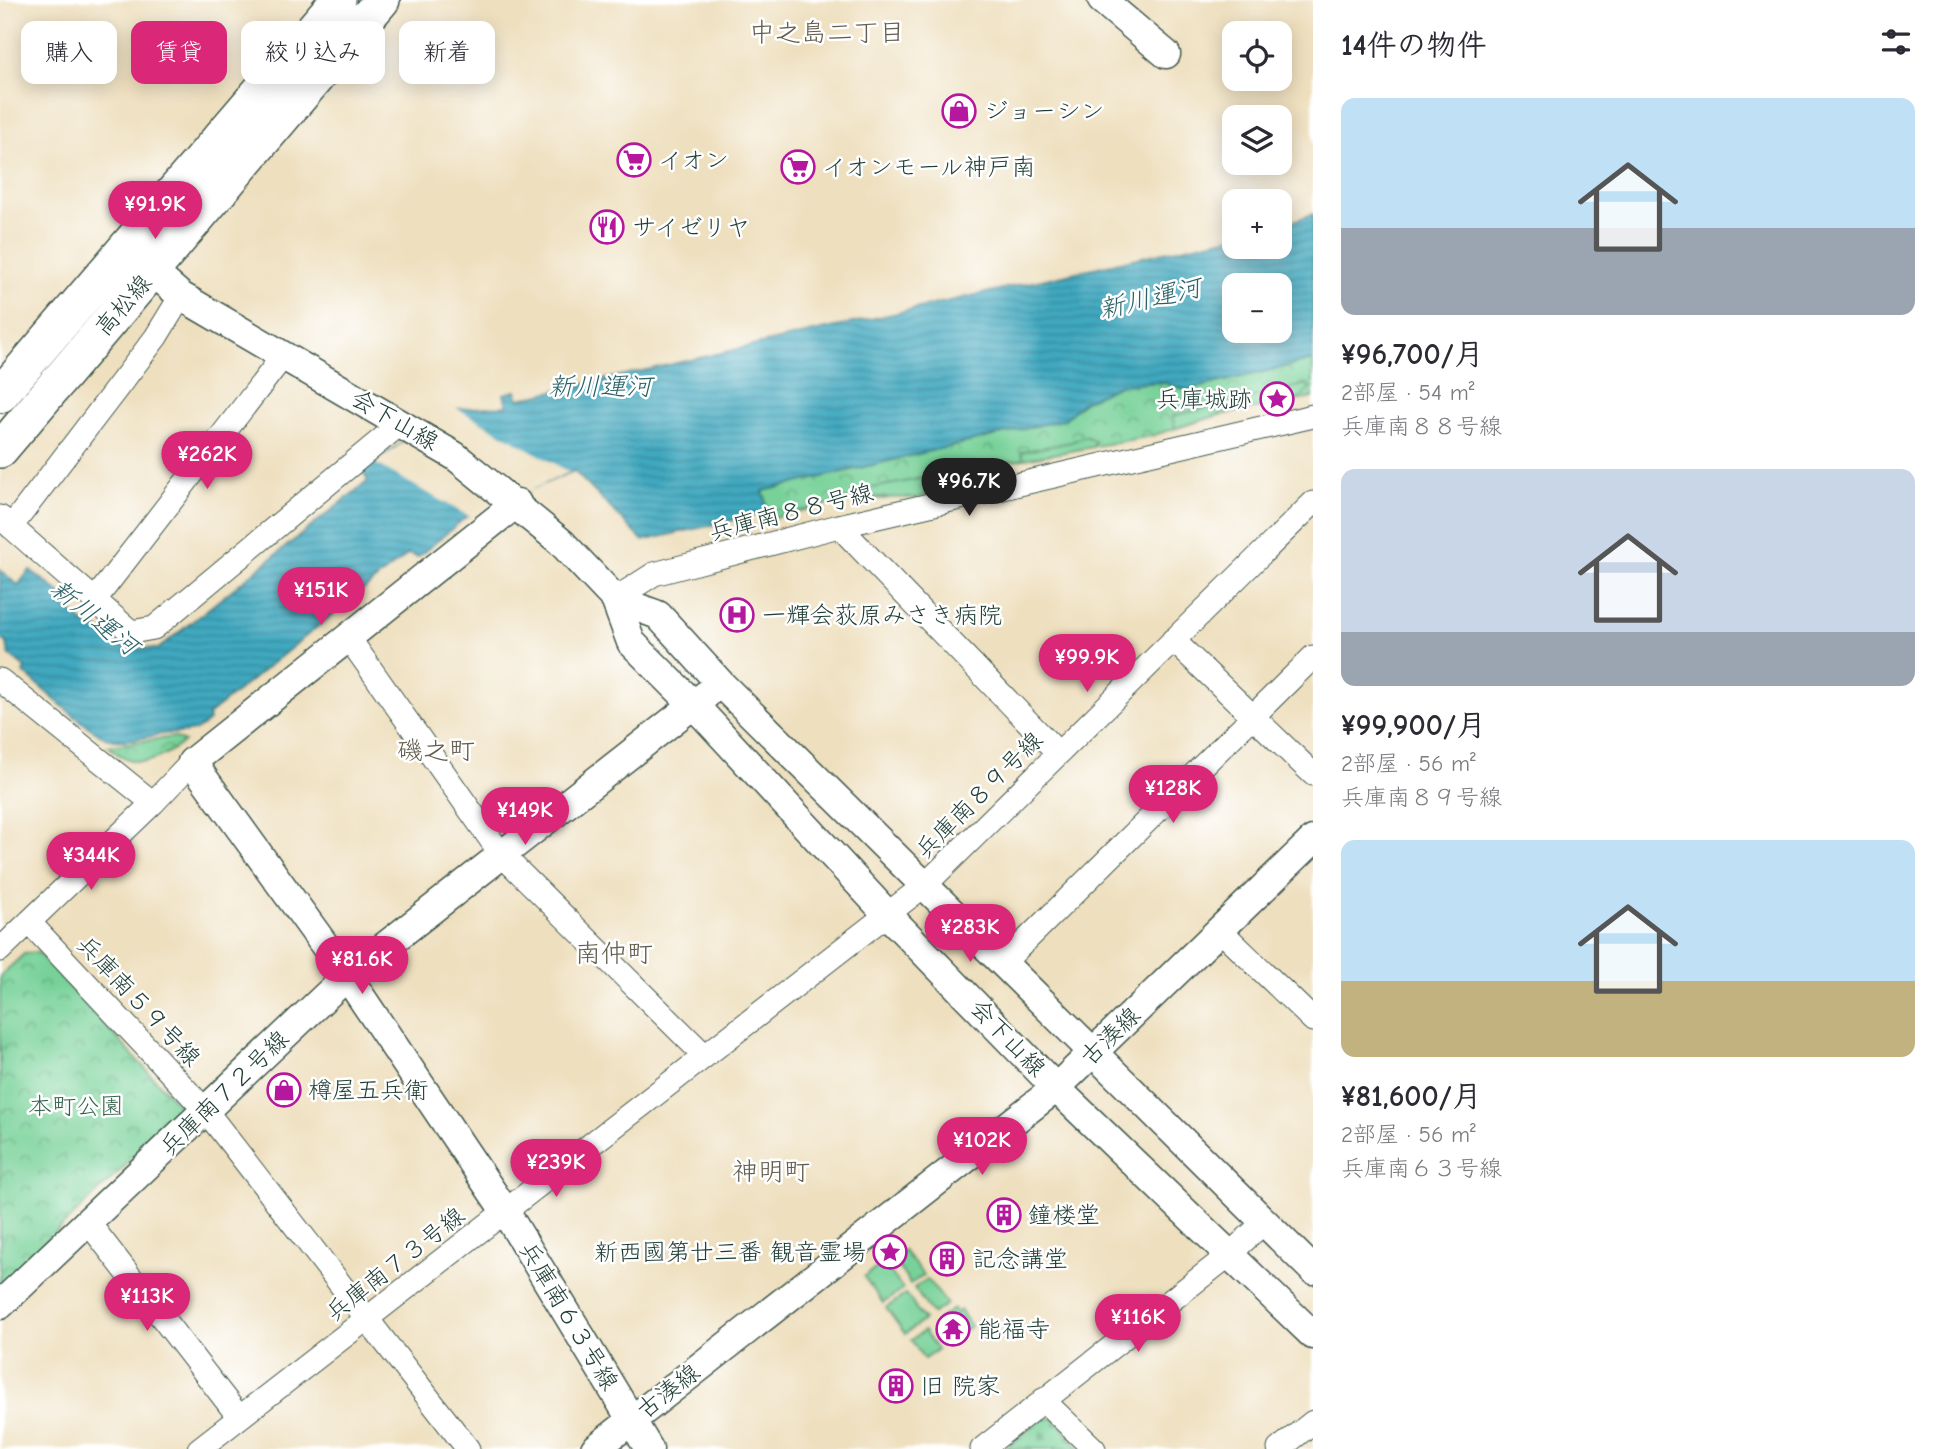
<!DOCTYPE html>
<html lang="ja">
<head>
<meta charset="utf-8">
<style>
	body { margin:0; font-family:"Comic Neue","Klee One",sans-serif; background:#f7f7f7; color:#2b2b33; height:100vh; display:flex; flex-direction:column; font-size:26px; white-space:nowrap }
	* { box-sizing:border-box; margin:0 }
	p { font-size:23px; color:#7c7c81 }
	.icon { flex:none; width:38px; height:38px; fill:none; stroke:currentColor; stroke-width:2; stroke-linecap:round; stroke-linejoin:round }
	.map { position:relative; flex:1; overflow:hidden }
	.panel { display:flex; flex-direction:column; background:#fff; width:630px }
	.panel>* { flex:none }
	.banner { position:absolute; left:21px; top:21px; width:665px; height:63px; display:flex; gap:14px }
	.controls { position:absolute; left:1222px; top:21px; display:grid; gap:14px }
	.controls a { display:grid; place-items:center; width:70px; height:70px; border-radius:14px; background:#fff; box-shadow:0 4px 18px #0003; font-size:35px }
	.price { position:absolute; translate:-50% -60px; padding:0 16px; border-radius:24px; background:#db2777; color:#fff; font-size:23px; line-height:46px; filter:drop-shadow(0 2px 4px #0008) }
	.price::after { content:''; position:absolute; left:50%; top:42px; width:21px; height:16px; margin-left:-10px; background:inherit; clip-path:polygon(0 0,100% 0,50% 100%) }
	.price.on { background:#222; color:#fff }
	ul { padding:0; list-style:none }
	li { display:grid; align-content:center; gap:14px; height:371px; padding:0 28px }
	li span { display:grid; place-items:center; height:217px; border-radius:14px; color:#555 }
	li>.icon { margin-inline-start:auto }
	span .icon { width:126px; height:126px; fill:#fffc; stroke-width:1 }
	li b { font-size:30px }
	h2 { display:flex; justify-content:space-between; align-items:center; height:84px; padding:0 28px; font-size:30px }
	.chip { padding:0 24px; border-radius:14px; background:#fff; box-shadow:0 4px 18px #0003; font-size:24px; line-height:63px }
	.chip.on { background:#db2777; color:#fff }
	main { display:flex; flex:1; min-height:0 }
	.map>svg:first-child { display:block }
</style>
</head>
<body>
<main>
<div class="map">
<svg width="1313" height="1449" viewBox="0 0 1313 1449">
	<defs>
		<pattern id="cemetery-stones" width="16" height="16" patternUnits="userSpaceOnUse" patternTransform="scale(1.75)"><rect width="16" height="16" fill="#77d198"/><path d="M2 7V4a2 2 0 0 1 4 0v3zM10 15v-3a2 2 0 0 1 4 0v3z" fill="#61ab7d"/></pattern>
		<pattern id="park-crowns" width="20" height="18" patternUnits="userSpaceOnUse" patternTransform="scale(1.75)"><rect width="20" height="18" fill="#77d198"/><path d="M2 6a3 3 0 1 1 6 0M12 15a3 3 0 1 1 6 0" fill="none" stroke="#61ab7d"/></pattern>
		<pattern id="water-rules" width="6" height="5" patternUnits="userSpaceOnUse" patternTransform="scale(1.75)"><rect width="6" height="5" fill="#3fa8bf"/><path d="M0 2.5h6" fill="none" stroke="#348a9c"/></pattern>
	</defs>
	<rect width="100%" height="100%" fill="#fff"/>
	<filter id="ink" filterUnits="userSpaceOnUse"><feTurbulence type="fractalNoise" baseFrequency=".0143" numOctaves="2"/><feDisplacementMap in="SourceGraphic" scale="14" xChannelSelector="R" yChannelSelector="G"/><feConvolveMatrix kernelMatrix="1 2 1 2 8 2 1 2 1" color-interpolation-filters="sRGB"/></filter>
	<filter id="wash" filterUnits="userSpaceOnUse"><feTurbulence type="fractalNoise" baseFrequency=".00686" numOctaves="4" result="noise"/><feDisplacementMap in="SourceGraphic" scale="28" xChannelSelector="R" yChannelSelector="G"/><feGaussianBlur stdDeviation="1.57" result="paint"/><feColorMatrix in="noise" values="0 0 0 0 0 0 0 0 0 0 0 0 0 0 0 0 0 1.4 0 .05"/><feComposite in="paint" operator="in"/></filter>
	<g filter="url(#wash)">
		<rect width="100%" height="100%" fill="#eedfbe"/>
		<!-- cemetery -->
		<path fill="url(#cemetery-stones)" stroke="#4b8766" stroke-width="2" d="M1055,1418L1080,1449H1005L1042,1419Z"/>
		<!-- park -->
		<path fill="url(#park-crowns)" stroke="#4b8766" stroke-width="2" d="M1313,360V398L1219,415L1151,436L1008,462L944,489L884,499L858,497L769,519L763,491L1064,419L1083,402L1119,385L1163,382L1187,390Z
			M174,737L184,742C156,762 137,772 108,746Z
			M37,952L177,1103L178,1115L0,1286V976L24,954Z"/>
		<!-- garden -->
		<path fill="#77d198" stroke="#4b8766" stroke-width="2" d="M1308,384L1310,389L1295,402L1219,415L1175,428L1172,416Z
			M1085,436L1095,441L1093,447L1024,459L1021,452L1071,442Z
			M967,470L969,478L918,498L858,497L856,491Z
			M903,1250L924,1275L910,1284L892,1258Z
			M884,1263L903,1289L883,1303L864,1277Z
			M927,1279L947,1304L932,1314L914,1288Z
			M906,1294L924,1320L905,1334L886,1308Z
			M953,1309L956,1313L960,1310L971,1326L951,1340L938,1320Z
			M924,1331L937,1350L924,1359L911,1340Z"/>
		<!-- water -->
		<path fill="url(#water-rules)" stroke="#2f727a" stroke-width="2" fill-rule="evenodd" d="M1313,214V360L1187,390L1162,382L1119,385L1083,402L1065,419L763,491L768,512L643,541L574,471L466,517L418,557L408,554L208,715L209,721C190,737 186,731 164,734C148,736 126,743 110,739C90,733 41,687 23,672L25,668L9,655L7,643L0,638V570L18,585L30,570L64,596L63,605L91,629H98L120,647L158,649L368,481L361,469L455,409L507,406L504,394L516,391L519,399L1234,236V247H1279V226ZM1234,285H1279V331H1234Z"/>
		<!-- pier -->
		<path fill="#eedfbe" d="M453,406L569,472L472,518L375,463Z"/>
	</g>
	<g filter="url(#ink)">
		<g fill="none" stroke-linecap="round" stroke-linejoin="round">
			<defs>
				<path id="minor" d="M0,517L131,632L154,628L400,424
					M839,526L1058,753
					M11,527L156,337L181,296
					M615,599L654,574L839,526L1313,416
					M94,601L284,355
					M348,637L501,854L703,1054
					M1173,640L1313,774
					M0,680L153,803L192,762
					M29,922L206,1111L468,1449
					M1220,930L1313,1020
					M0,950L153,803
					M1003,963L1313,657
					M88,1222L239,1417
					M1043,1400L1094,1449
					M199,1449L925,885L1313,503
					M982,1449L1229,1255L1264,1222
					M1279,1449L1313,1422"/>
				<path id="tertiary" d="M1102,0L1166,54
					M138,259L181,296L455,456L561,542L615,599L631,642L694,705L887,914L1056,1088L1313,1335
					M517,503L192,762L347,976L505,1211L649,1449
					M615,599L658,615L720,683L1313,1270
					M0,1305L347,976L707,694
					M595,1449L1056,1088L1313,840"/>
				<path id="primary" d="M0,395L338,0
					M0,450L382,0"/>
			</defs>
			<!-- minor casing -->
			<use href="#minor" stroke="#3e5549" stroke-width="25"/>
			<!-- tertiary casing -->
			<use href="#tertiary" stroke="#3e5549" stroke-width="31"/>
			<!-- primary casing -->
			<use href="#primary" stroke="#3e5549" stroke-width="38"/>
			<!-- minor -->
			<use href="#minor" stroke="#fff" stroke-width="23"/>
			<!-- tertiary -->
			<use href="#tertiary" stroke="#fff" stroke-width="28"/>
			<!-- primary -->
			<use href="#primary" stroke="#fff" stroke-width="35"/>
		</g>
	</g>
	<!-- icons -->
	<defs>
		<symbol id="shop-ring" viewBox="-11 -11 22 22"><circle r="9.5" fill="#fff" stroke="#b5179e" stroke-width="1.5"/><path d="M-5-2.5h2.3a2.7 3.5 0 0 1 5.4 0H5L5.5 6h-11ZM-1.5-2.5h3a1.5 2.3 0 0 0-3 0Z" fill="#b5179e"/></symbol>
		<symbol id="supermarket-ring" viewBox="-11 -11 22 22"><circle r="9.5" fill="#fff" stroke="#b5179e" stroke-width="1.5"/><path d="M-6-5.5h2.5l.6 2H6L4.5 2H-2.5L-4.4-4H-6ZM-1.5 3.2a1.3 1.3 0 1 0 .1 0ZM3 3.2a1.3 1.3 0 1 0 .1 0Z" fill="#b5179e"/></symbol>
		<symbol id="restaurant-ring" viewBox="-11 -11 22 22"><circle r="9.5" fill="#fff" stroke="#b5179e" stroke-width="1.5"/><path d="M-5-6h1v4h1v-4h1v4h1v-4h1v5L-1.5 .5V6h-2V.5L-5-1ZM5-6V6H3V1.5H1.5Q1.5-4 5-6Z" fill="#b5179e"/></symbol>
		<symbol id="sight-ring" viewBox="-11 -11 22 22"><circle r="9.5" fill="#fff" stroke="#b5179e" stroke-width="1.5"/><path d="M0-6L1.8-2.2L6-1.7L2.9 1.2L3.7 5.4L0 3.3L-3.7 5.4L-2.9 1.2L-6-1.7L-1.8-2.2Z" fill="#b5179e"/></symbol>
		<symbol id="hospital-ring" viewBox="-11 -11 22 22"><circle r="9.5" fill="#fff" stroke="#b5179e" stroke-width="1.5"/><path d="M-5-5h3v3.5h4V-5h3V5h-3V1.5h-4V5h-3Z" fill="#b5179e"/></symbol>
		<symbol id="building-ring" viewBox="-11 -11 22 22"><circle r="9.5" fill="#fff" stroke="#b5179e" stroke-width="1.5"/><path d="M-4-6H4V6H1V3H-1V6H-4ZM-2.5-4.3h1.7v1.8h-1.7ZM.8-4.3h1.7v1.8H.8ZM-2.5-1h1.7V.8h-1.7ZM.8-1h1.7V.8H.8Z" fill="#b5179e"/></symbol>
		<symbol id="temple-ring" viewBox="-11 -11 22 22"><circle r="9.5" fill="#fff" stroke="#b5179e" stroke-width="1.5"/><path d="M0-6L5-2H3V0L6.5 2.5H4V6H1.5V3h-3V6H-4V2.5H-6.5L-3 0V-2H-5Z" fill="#b5179e"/></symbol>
	</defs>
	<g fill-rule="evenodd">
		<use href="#shop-ring" x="940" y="92" width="38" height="38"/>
		<use href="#supermarket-ring" x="615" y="141" width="38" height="38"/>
		<use href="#supermarket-ring" x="779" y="148" width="38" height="38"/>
		<use href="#restaurant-ring" x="588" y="208" width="38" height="38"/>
		<use href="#sight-ring" x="1258" y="380" width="38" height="38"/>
		<use href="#hospital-ring" x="718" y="596" width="38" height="38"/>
		<use href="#shop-ring" x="265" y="1071" width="38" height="38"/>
		<use href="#building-ring" x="985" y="1196" width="38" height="38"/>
		<use href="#sight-ring" x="871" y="1233" width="38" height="38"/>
		<use href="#building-ring" x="928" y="1240" width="38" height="38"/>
		<use href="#temple-ring" x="934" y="1310" width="38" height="38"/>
		<use href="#building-ring" x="877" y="1367" width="38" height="38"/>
	</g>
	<g text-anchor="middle" stroke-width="5" stroke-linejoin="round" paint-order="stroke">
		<!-- poi labels -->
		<g font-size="24" fill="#1f3d34" stroke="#fff" text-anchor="start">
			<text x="984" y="119">ジョーシン</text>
			<text x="658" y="168">イオン</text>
			<text x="822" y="175">イオンモール神戸南</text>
			<text x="632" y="235">サイゼリヤ</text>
			<text x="1252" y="407" text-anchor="end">兵庫城跡</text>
			<text x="762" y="623">一輝会荻原みさき病院</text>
			<text x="308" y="1098">樽屋五兵衛</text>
			<text x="1028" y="1223">鐘楼堂</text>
			<text x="866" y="1260" text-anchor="end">新西國第廿三番 観音霊場</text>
			<text x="972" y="1267">記念講堂</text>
			<text x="978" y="1337">能福寺</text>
			<text x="920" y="1394">旧 院家</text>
		</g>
		<!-- street labels -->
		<g font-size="24" fill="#1f3d34" stroke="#fff">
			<text transform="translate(123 305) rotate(-49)" y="8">高松線</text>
			<text transform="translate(395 420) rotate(30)" y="8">会下山線</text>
			<text transform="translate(791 512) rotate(-14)" y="8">兵庫南８８号線</text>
			<text transform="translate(979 795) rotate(-45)" y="8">兵庫南８９号線</text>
			<text transform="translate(139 1001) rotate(47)" y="8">兵庫南５９号線</text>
			<text transform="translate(1110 1036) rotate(-44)" y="8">古湊線</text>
			<text transform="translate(1008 1038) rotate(46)" y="8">会下山線</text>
			<text transform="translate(224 1093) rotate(-44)" y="8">兵庫南７２号線</text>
			<text transform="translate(395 1264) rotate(-38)" y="8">兵庫南７３号線</text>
			<text transform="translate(569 1316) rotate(59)" y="8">兵庫南６３号線</text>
			<text transform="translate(668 1391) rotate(-38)" y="8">古湊線</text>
		</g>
		<!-- park labels -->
		<g font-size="24" fill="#35624d" stroke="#fff">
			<text x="76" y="1114">本町公園</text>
		</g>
		<!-- neighbourhood labels -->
		<g font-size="26" fill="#635e4e" stroke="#fff">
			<text x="827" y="41">中之島二丁目</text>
			<text x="436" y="759">磯之町</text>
			<text x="614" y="962">南仲町</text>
			<text x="771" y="1180">神明町</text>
		</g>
		<!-- water labels -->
		<g font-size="26" font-style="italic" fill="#2a6265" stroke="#fff">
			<text transform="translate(1150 298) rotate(-13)" y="9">新川運河</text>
			<text x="600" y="395">新川運河</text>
			<text transform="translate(95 617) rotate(39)" y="9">新川運河</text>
		</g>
	</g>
</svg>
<div class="controls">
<a><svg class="icon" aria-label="locate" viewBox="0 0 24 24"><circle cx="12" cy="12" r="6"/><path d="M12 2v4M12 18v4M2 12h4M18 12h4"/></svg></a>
<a><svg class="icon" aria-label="layers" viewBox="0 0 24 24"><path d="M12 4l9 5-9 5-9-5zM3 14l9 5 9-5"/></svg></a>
<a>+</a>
<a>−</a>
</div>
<b class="price" style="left:155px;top:241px">¥91.9K</b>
<b class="price" style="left:207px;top:491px">¥262K</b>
<b class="price on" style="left:969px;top:518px">¥96.7K</b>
<b class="price" style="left:321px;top:627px">¥151K</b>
<b class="price" style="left:1087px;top:694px">¥99.9K</b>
<b class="price" style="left:1173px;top:825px">¥128K</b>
<b class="price" style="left:525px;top:847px">¥149K</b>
<b class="price" style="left:91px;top:892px">¥344K</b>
<b class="price" style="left:970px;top:964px">¥283K</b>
<b class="price" style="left:362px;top:996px">¥81.6K</b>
<b class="price" style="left:982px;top:1177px">¥102K</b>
<b class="price" style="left:556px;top:1199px">¥239K</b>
<b class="price" style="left:147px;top:1333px">¥113K</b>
<b class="price" style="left:1138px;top:1354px">¥116K</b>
<div class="banner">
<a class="chip">購入</a>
<a class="chip on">賃貸</a>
<a class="chip">絞り込み</a>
<a class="chip">新着</a>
</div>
</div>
<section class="panel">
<h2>14件の物件<svg class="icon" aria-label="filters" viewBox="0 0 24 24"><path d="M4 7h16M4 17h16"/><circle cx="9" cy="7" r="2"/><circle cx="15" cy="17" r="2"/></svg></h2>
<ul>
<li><span style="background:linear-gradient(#bfe0f5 60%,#9aa5b1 0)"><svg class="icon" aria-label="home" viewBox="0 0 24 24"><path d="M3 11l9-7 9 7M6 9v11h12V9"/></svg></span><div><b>¥96,700/月</b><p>2部屋 · 54 m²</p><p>兵庫南８８号線</p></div></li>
<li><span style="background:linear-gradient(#c9d6e8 75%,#9aa5b1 0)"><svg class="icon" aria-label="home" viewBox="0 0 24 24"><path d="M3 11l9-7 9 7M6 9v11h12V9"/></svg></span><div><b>¥99,900/月</b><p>2部屋 · 56 m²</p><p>兵庫南８９号線</p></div></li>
<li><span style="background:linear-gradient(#bfe0f5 65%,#c2b280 0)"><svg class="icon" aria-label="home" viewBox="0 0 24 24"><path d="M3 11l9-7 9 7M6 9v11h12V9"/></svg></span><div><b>¥81,600/月</b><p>2部屋 · 56 m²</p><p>兵庫南６３号線</p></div></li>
</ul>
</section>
</main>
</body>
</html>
